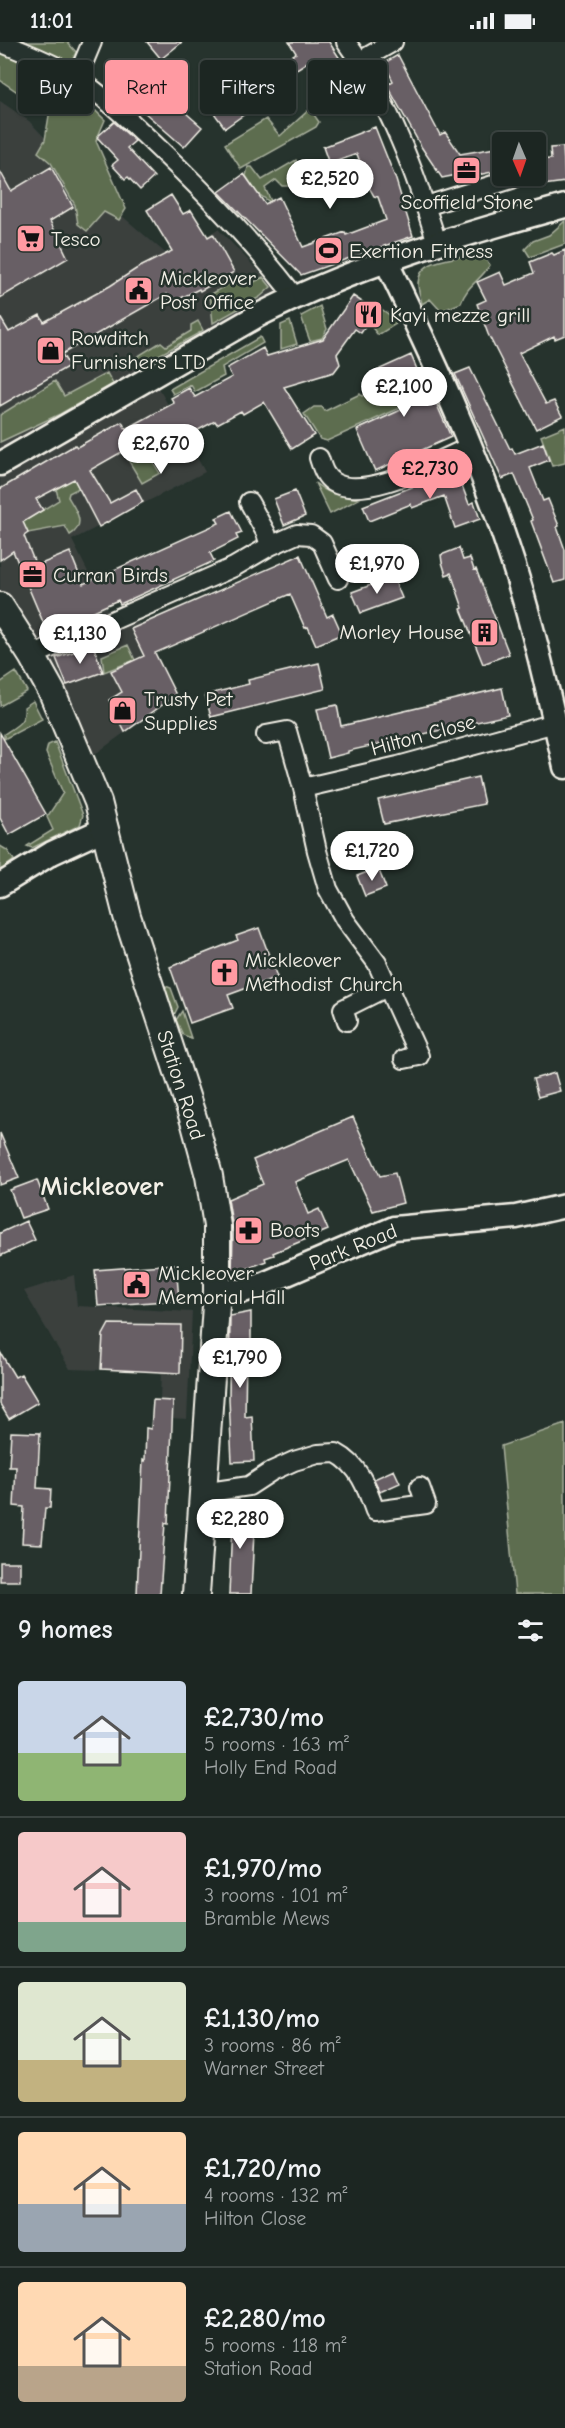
<!DOCTYPE html>
<html lang="en">
<head>
<meta charset="utf-8">
<style>
	body { margin:0; font-family:"Comic Neue",sans-serif; background:#252e2a; color:#f1f3f6; height:100vh; display:flex; flex-direction:column; font-size:22px; white-space:nowrap }
	* { box-sizing:border-box; margin:0 }
	p { font-size:20px; color:#a0a5a5 }
	.icon { flex:none; width:33px; height:33px; fill:none; stroke:currentColor; stroke-width:2; stroke-linecap:round; stroke-linejoin:round }
	.map { position:relative; height:1552px; overflow:hidden }
	.sheet { display:flex; flex-direction:column; background:#1c2622; flex:1 }
	.sheet>* { flex:none }
	.guide { position:absolute; left:18px; top:18px; width:530px; height:54px; display:flex; gap:12px }
	.needle { width:39px; rotate:178deg }
	.buttons { position:absolute; left:492px; top:90px; display:grid; gap:12px }
	.buttons a { display:grid; place-items:center; width:54px; height:54px; border-radius:6px; background:#1c2622; box-shadow:0 2px 4px #0004,0 0 0 2px #3a4340; font-size:30px }
	.price { position:absolute; translate:-50% -51px; padding:0 14px; border-radius:21px; background:#fff; color:#222; font-size:20px; line-height:39px; filter:drop-shadow(0 2px 3px #0008) }
	.price::after { content:''; position:absolute; left:50%; top:36px; width:18px; height:14px; margin-left:-9px; background:inherit; clip-path:polygon(0 0,100% 0,50% 100%) }
	.price.active { background:#ff9aa2; color:#111 }
	ul { padding:0; list-style:none }
	li { display:flex; align-items:center; gap:18px; height:150px; padding:0 18px }
	li+li { border-top:2px solid #3a4340 }
	li span { display:grid; place-items:center; flex:none; width:168px; height:120px; border-radius:6px; color:#555 }
	li>.icon { margin-inline-start:auto }
	span .icon { width:72px; height:72px; fill:#fffc; stroke-width:1 }
	li b { font-size:26px }
	h2 { display:flex; justify-content:space-between; align-items:center; height:72px; padding:0 18px; font-size:26px }
	.chip { padding:0 21px; border-radius:6px; background:#1c2622; box-shadow:0 2px 4px #0004,0 0 0 2px #3a4340; font-size:21px; line-height:54px }
	.chip.active { background:#ff9aa2; color:#111 }
	.status { display:flex; justify-content:space-between; align-items:center; height:42px; padding:0 30px; background:#1c2622; direction:ltr }
	.status svg { height:16px; fill:currentColor }
	.map>svg:first-child { display:block }
</style>
</head>
<body>
<div class="status"><b>11:01</b><svg viewBox="0 0 49 12"><path d="M0 12V9h3v3zM5 12V6h3v6zM10 12V3h3v9zM15 12V0h3v12zM26 1h20v11H26zM47 4h2v5h-2z"/></svg></div>
<div class="map">
<svg width="565" height="1552" viewBox="0 0 565 1552">
	<rect width="100%" height="100%" fill="#26332d"/>
	<filter id="ink" filterUnits="userSpaceOnUse"><feTurbulence type="fractalNoise" baseFrequency=".0167" numOctaves="2"/><feDisplacementMap in="SourceGraphic" scale="12" xChannelSelector="R" yChannelSelector="G"/><feConvolveMatrix kernelMatrix="1 2 1 2 8 2 1 2 1" color-interpolation-filters="sRGB"/></filter>
	<g filter="url(#ink)">
		<!-- built -->
		<path fill="#3a403e" d="M0,59L29,79L107,161L170,215L218,187L281,252L146,329L162,352L205,430L72,498L106,566L141,582L176,653L98,710L74,721L54,674L0,580Z
			M74,1233L77,1264L192,1270L187,1377L152,1375L153,1358H160L161,1330L70,1327L24,1249Z"/>
		<!-- green -->
		<path fill="#5d6d50" stroke="#a8af9c" stroke-width="1.5" d="M0,0H67L76,10L64,38L105,78L96,99L126,167L119,178L104,170L87,189L78,182L75,163L51,121L38,110L45,98L53,49L46,45L35,62L0,38Z
			M310,67L319,80L316,85L241,127L225,102L266,77L280,94Z
			M296,118L298,123L292,131L291,144H282L276,138L265,146L271,159L270,160L257,151L246,134L248,125H252L262,138Z
			M565,179V202L530,215L525,207L533,199L549,193Z
			M477,210L481,211L490,223C480,239 467,243 461,261L441,269L430,257L422,262C421,256 418,248 418,243C418,213 458,219 477,210Z
			M242,234L249,243L263,235L271,245L260,255L213,281L210,253Z
			M320,264L327,287L322,296L310,299L301,274Z
			M380,266L399,280L378,293L370,283Z
			M198,279L203,288L201,290L139,324L135,316L161,300L166,304L191,289V283Z
			M290,279L297,302L281,307V283Z
			M260,295L263,301L222,325L224,334L195,350L191,343L173,352L170,347Z
			M107,331L113,342L60,372L0,400V373L55,339L64,354Z
			M393,344L400,366L327,399L320,397L304,372L314,365H322L325,369L360,352L362,354L379,346Z
			M565,384V421L552,424L541,394Z
			M136,392L160,431L142,441L127,416Z
			M73,436L79,446L69,451L68,455C76,468 87,483 70,493L65,484L28,491L23,480L59,458L56,447L63,443V440Z
			M315,441C331,454 340,454 359,457L330,472Z
			M128,603L135,618L104,630L102,614Z
			M16,630L27,649L0,664V641Z
			M33,659L42,677L4,697V692C16,684 26,680 24,665Z
			M55,700L83,773L80,783L32,806L27,804L53,788L47,775L63,751L46,711L48,703Z
			M0,804L7,808L14,818L0,829Z
			M163,943L171,946L178,965L174,973Z
			M182,969L191,996L183,993L176,978Z
			M565,1382V1552H515L501,1404Z"/>
		<!-- building -->
		<path fill="#675e65" stroke="#f4f1e8" stroke-width="1.5" d="M147,0H182L161,17Z
			M289,0H329L361,49L341,62L312,17L289,32L281,21L296,11Z
			M398,13L440,93L445,90L460,112L502,105V128L458,137L457,133L442,136L422,106L387,43L393,39L384,21Z
			M126,22L156,45L202,85L184,105L112,42Z
			M241,44L256,64L225,86L211,67Z
			M114,80L135,99L127,106L154,135L140,148L128,135L125,137L112,123L118,118L97,95Z
			M375,85L396,138L413,194L301,233L219,150L244,132L265,162L279,155L303,205L345,190L346,193L386,178L378,155L374,154L370,147L357,112L329,122L323,105Z
			M563,105L565,140L536,144V118L551,117L550,106Z
			M51,125L73,165L50,179L68,216L0,256V129L11,149Z
			M171,153L183,172L191,168L208,195L213,192L234,230L200,249L199,247L171,261L167,252L88,297L62,312L69,324L0,364V275L9,290L40,273L44,280L110,244L136,227L172,209L147,168Z
			M565,208V293L555,297L554,294L519,311L546,362L554,359L562,374L536,387L488,292L477,262L486,258L477,240L500,230L506,243L534,231L530,220L552,211L554,213Z
			M353,254L376,269L361,291L355,287L337,312L340,322L334,330L284,345L314,393L292,407L264,360L243,372L241,369L217,382L215,379L176,400L174,397L162,403L155,391L90,428L110,461L136,447L143,460L99,485L74,437L36,457L43,468L23,480L28,491L24,494L36,524L70,510L83,542L219,481L216,476L231,469L242,491L236,493L238,497L210,511L214,519L120,562L118,558L76,577V575L46,587L13,509L0,518V447L75,403L77,405L122,380L126,387L174,361L171,356L189,346L195,355L232,335L227,326L263,306L267,314L323,297Z
			M411,313L429,356L433,354L451,395L375,429L357,388L403,367L392,341L376,348L370,334L381,329L380,327Z
			M470,326L510,407L512,406L515,412L543,401L549,418L530,426L543,459L548,457L559,484L557,485L565,508V538L554,541L531,479L533,478L514,432L502,437L486,401L455,332Z
			M456,428L469,462L474,460L480,477L455,486L444,454L412,466L411,462L369,479L363,464Z
			M295,449L305,474L284,483L274,457Z
			M459,506L463,518L470,516L474,528L476,527L509,612L483,622L461,567L463,566L451,531L446,533L442,520L441,513Z
			M300,513L327,575L333,572L342,592L316,603L308,585L305,586L290,552L155,611L176,653L125,690L109,658L122,650L111,629L144,614L131,587Z
			M393,535L402,556L361,571L352,550Z
			M93,603L103,630L67,643L56,616Z
			M319,621L325,647L211,675L205,653L249,642L248,638Z
			M502,646L508,673L348,709V711L328,716L317,667L337,663L341,684Z
			M0,691L46,772L9,793L0,776Z
			M478,735L484,762L384,782L378,758Z
			M378,826L386,846L365,854L357,834Z
			M259,886L277,935L228,953L233,966L190,981L170,925L238,898L236,894Z
			M555,1031L560,1049L538,1055L533,1037Z
			M353,1075L380,1134L395,1131L403,1161L373,1169L349,1118L295,1140L308,1172L319,1167L328,1188L273,1211L274,1213L265,1216L266,1219L232,1233L233,1188L228,1157L263,1142L253,1118Z
			M0,1091L19,1136L0,1143Z
			M37,1138L48,1167L21,1176L10,1148Z
			M26,1179L35,1198L0,1214V1191Z
			M176,1222L179,1258L98,1264L95,1228Z
			M251,1270V1307L246,1309L245,1375L252,1374L254,1419L232,1420L229,1357L230,1274Z
			M109,1282L181,1283L180,1331L101,1327L103,1293Z
			M0,1310L15,1335L21,1332L38,1360L9,1377L0,1362Z
			M153,1358L173,1359L168,1482L165,1481L160,1552H137L143,1418L145,1419L146,1386L151,1387Z
			M11,1390L40,1391L37,1446L51,1447L50,1466H45L42,1502L22,1501L24,1465L14,1464L16,1425H9Z
			M394,1428L400,1441L380,1450L374,1437Z
			M246,1461L247,1492L254,1490L251,1552H229L232,1482L227,1483L226,1462Z
			M0,1520H20V1539H0Z"/>
		<g fill="none" stroke-linecap="round" stroke-linejoin="round">
			<defs>
				<path id="minor" d="M0,0C25,11 52,20 75,35C103,53 128,77 152,100C203,148 252,199 295,255
					M346,0C389,59 416,132 437,201
					M360,19L393,0
					M77,36L92,0
					M426,164L512,137
					M319,416C322,425 324,434 333,440C365,460 438,418 470,405
					M249,460L266,491L270,504
					M32,614L234,525L270,504L297,492L311,493L322,501L338,537
					M266,693L287,689L303,746L398,724L555,681
					M303,746L317,809L328,847L345,878L377,921L419,1014L404,1017
					M347,979L343,967L389,944
					M202,1451L249,1444L272,1429L294,1419L318,1412L336,1411C359,1423 367,1446 375,1469L426,1462L420,1445"/>
				<path id="tertiary" d="M386,219C430,310 474,403 506,500C531,573 548,650 565,725
					M0,422L257,274C355,224 460,193 565,164
					M0,843L52,811L106,786
					M217,1249H243L259,1244L394,1186L516,1175L565,1164"/>
				<path id="secondary" d="M0,564L32,614L52,650L98,760L127,874L195,1082L209,1134L217,1184V1249L196,1552"/>
			</defs>
			<!-- minor casing -->
			<use href="#minor" stroke="#f4f1e8" stroke-width="22"/>
			<!-- tertiary casing -->
			<use href="#tertiary" stroke="#f4f1e8" stroke-width="27"/>
			<!-- secondary casing -->
			<use href="#secondary" stroke="#f4f1e8" stroke-width="30"/>
			<!-- minor -->
			<use href="#minor" stroke="#26332d" stroke-width="18"/>
			<!-- tertiary -->
			<use href="#tertiary" stroke="#26332d" stroke-width="22"/>
			<!-- secondary -->
			<use href="#secondary" stroke="#26332d" stroke-width="26"/>
		</g>
	</g>
	<!-- icons -->
	<defs>
		<symbol id="office-square" viewBox="-11 -11 22 22"><rect x="-9" y="-9" width="18" height="18" rx="4" fill="#ff9aa2" stroke="#26332d"/><path d="M-6-3h4V-5.5h4V-3h4V5H-6ZM-1-4.5V-3h2v-1.5ZM-6 0V1H6V0Z" fill="#111"/></symbol>
		<symbol id="supermarket-square" viewBox="-11 -11 22 22"><rect x="-9" y="-9" width="18" height="18" rx="4" fill="#ff9aa2" stroke="#26332d"/><path d="M-6-5.5h2.5l.6 2H6L4.5 2H-2.5L-4.4-4H-6ZM-1.5 3.2a1.3 1.3 0 1 0 .1 0ZM3 3.2a1.3 1.3 0 1 0 .1 0Z" fill="#111"/></symbol>
		<symbol id="stadium-square" viewBox="-11 -11 22 22"><rect x="-9" y="-9" width="18" height="18" rx="4" fill="#ff9aa2" stroke="#26332d"/><path d="M0-5a6.5 5 0 1 0 0 10a6.5 5 0 1 0 0-10ZM-3.5-1.8h7v3.6h-7Z" fill="#111"/></symbol>
		<symbol id="civic-square" viewBox="-11 -11 22 22"><rect x="-9" y="-9" width="18" height="18" rx="4" fill="#ff9aa2" stroke="#26332d"/><path d="M-.6-6.5H3V-4.5H.6V-3L4-1V1h2V6H-6V1h2V-1L-.6-3ZM-1.2 2.5V6h2.4V2.5Z" fill="#111"/></symbol>
		<symbol id="restaurant-square" viewBox="-11 -11 22 22"><rect x="-9" y="-9" width="18" height="18" rx="4" fill="#ff9aa2" stroke="#26332d"/><path d="M-5-6h1v4h1v-4h1v4h1v-4h1v5L-1.5 .5V6h-2V.5L-5-1ZM5-6V6H3V1.5H1.5Q1.5-4 5-6Z" fill="#111"/></symbol>
		<symbol id="shop-square" viewBox="-11 -11 22 22"><rect x="-9" y="-9" width="18" height="18" rx="4" fill="#ff9aa2" stroke="#26332d"/><path d="M-5-2.5h2.3a2.7 3.5 0 0 1 5.4 0H5L5.5 6h-11ZM-1.5-2.5h3a1.5 2.3 0 0 0-3 0Z" fill="#111"/></symbol>
		<symbol id="building-square" viewBox="-11 -11 22 22"><rect x="-9" y="-9" width="18" height="18" rx="4" fill="#ff9aa2" stroke="#26332d"/><path d="M-4-6H4V6H1V3H-1V6H-4ZM-2.5-4.3h1.7v1.8h-1.7ZM.8-4.3h1.7v1.8H.8ZM-2.5-1h1.7V.8h-1.7ZM.8-1h1.7V.8H.8Z" fill="#111"/></symbol>
		<symbol id="church-square" viewBox="-11 -11 22 22"><rect x="-9" y="-9" width="18" height="18" rx="4" fill="#ff9aa2" stroke="#26332d"/><path d="M-1.2-6h2.4v3.5h3.3v2.4h-3.3V6h-2.4V-.1h-3.3v-2.4h3.3Z" fill="#111"/></symbol>
		<symbol id="pharmacy-square" viewBox="-11 -11 22 22"><rect x="-9" y="-9" width="18" height="18" rx="4" fill="#ff9aa2" stroke="#26332d"/><path d="M-2-6h4v4h4v4h-4v4h-4v-4h-4v-4h4Z" fill="#111"/></symbol>
	</defs>
	<g fill-rule="evenodd">
		<use href="#office-square" x="450" y="112" width="33" height="33"/>
		<use href="#supermarket-square" x="14" y="180" width="33" height="33"/>
		<use href="#stadium-square" x="312" y="192" width="33" height="33"/>
		<use href="#civic-square" x="122" y="232" width="33" height="33"/>
		<use href="#restaurant-square" x="352" y="256" width="33" height="33"/>
		<use href="#shop-square" x="34" y="292" width="33" height="33"/>
		<use href="#office-square" x="16" y="516" width="33" height="33"/>
		<use href="#building-square" x="468" y="574" width="33" height="33"/>
		<use href="#shop-square" x="106" y="652" width="33" height="33"/>
		<use href="#church-square" x="208" y="914" width="33" height="33"/>
		<use href="#pharmacy-square" x="232" y="1172" width="33" height="33"/>
		<use href="#civic-square" x="120" y="1226" width="33" height="33"/>
	</g>
	<g text-anchor="middle" stroke-width="5" stroke-linejoin="round" paint-order="stroke">
		<!-- poi labels -->
		<g font-size="21" fill="#f4f1e8" stroke="#26332d" text-anchor="start">
			<text x="467" y="167" text-anchor="middle">Scoffield Stone</text>
			<text x="51" y="204">Tesco</text>
			<text x="349" y="216">Exertion Fitness</text>
			<text x="160" y="243">Mickleover<tspan x="160" dy="24">Post Office</tspan></text>
			<text x="390" y="280">Kayi mezze grill</text>
			<text x="71" y="303">Rowditch<tspan x="71" dy="24">Furnishers LTD</tspan></text>
			<text x="53" y="540">Curran Birds</text>
			<text x="464" y="597" text-anchor="end">Morley House</text>
			<text x="144" y="664">Trusty Pet<tspan x="144" dy="24">Supplies</tspan></text>
			<text x="245" y="925">Mickleover<tspan x="245" dy="24">Methodist Church</tspan></text>
			<text x="270" y="1195">Boots</text>
			<text x="158" y="1238">Mickleover<tspan x="158" dy="24">Memorial Hall</tspan></text>
		</g>
		<!-- street labels -->
		<g font-size="21" fill="#f4f1e8" stroke="#26332d">
			<text transform="translate(423 693) rotate(-15)" y="7">Hilton Close</text>
			<text transform="translate(181 1043) rotate(72)" y="7">Station Road</text>
			<text transform="translate(353 1205) rotate(-22)" y="7">Park Road</text>
		</g>
		<!-- district labels -->
		<g font-size="27" font-weight="bold" fill="#f4f1e8" stroke="#26332d">
			<text x="102" y="1153">Mickleover</text>
		</g>
	</g>
</svg>
<div class="buttons">
<a><svg class="needle" viewBox="-14 -14 28 28"><path d="M0-13l5 13h-10z" fill="#e53935"/><path d="M0 13l5-13h-10z" fill="#a0a5a5"/></svg></a>
</div>
<b class="price" style="left:330px;top:168px">£2,520</b>
<b class="price" style="left:404px;top:376px">£2,100</b>
<b class="price" style="left:161px;top:433px">£2,670</b>
<b class="price active" style="left:430px;top:458px">£2,730</b>
<b class="price" style="left:377px;top:553px">£1,970</b>
<b class="price" style="left:80px;top:623px">£1,130</b>
<b class="price" style="left:372px;top:840px">£1,720</b>
<b class="price" style="left:240px;top:1347px">£1,790</b>
<b class="price" style="left:240px;top:1508px">£2,280</b>
<div class="guide">
<a class="chip">Buy</a>
<a class="chip active">Rent</a>
<a class="chip">Filters</a>
<a class="chip">New</a>
</div>
</div>
<section class="sheet">
<h2>9 homes<svg class="icon" aria-label="filters" viewBox="0 0 24 24"><path d="M4 7h16M4 17h16"/><circle cx="9" cy="7" r="2"/><circle cx="15" cy="17" r="2"/></svg></h2>
<ul>
<li><span style="background:linear-gradient(#c9d6e8 60%,#8fb573 0)"><svg class="icon" aria-label="home" viewBox="0 0 24 24"><path d="M3 11l9-7 9 7M6 9v11h12V9"/></svg></span><div><b>£2,730/mo</b><p>5 rooms · 163 m²</p><p>Holly End Road</p></div></li>
<li><span style="background:linear-gradient(#f6c9c9 75%,#7fa58c 0)"><svg class="icon" aria-label="home" viewBox="0 0 24 24"><path d="M3 11l9-7 9 7M6 9v11h12V9"/></svg></span><div><b>£1,970/mo</b><p>3 rooms · 101 m²</p><p>Bramble Mews</p></div></li>
<li><span style="background:linear-gradient(#dfe7d0 65%,#c2b280 0)"><svg class="icon" aria-label="home" viewBox="0 0 24 24"><path d="M3 11l9-7 9 7M6 9v11h12V9"/></svg></span><div><b>£1,130/mo</b><p>3 rooms · 86 m²</p><p>Warner Street</p></div></li>
<li><span style="background:linear-gradient(#ffd9b3 60%,#9aa5b1 0)"><svg class="icon" aria-label="home" viewBox="0 0 24 24"><path d="M3 11l9-7 9 7M6 9v11h12V9"/></svg></span><div><b>£1,720/mo</b><p>4 rooms · 132 m²</p><p>Hilton Close</p></div></li>
<li><span style="background:linear-gradient(#ffd9b3 70%,#b9a48a 0)"><svg class="icon" aria-label="home" viewBox="0 0 24 24"><path d="M3 11l9-7 9 7M6 9v11h12V9"/></svg></span><div><b>£2,280/mo</b><p>5 rooms · 118 m²</p><p>Station Road</p></div></li>
</ul>
</section>
</body>
</html>
